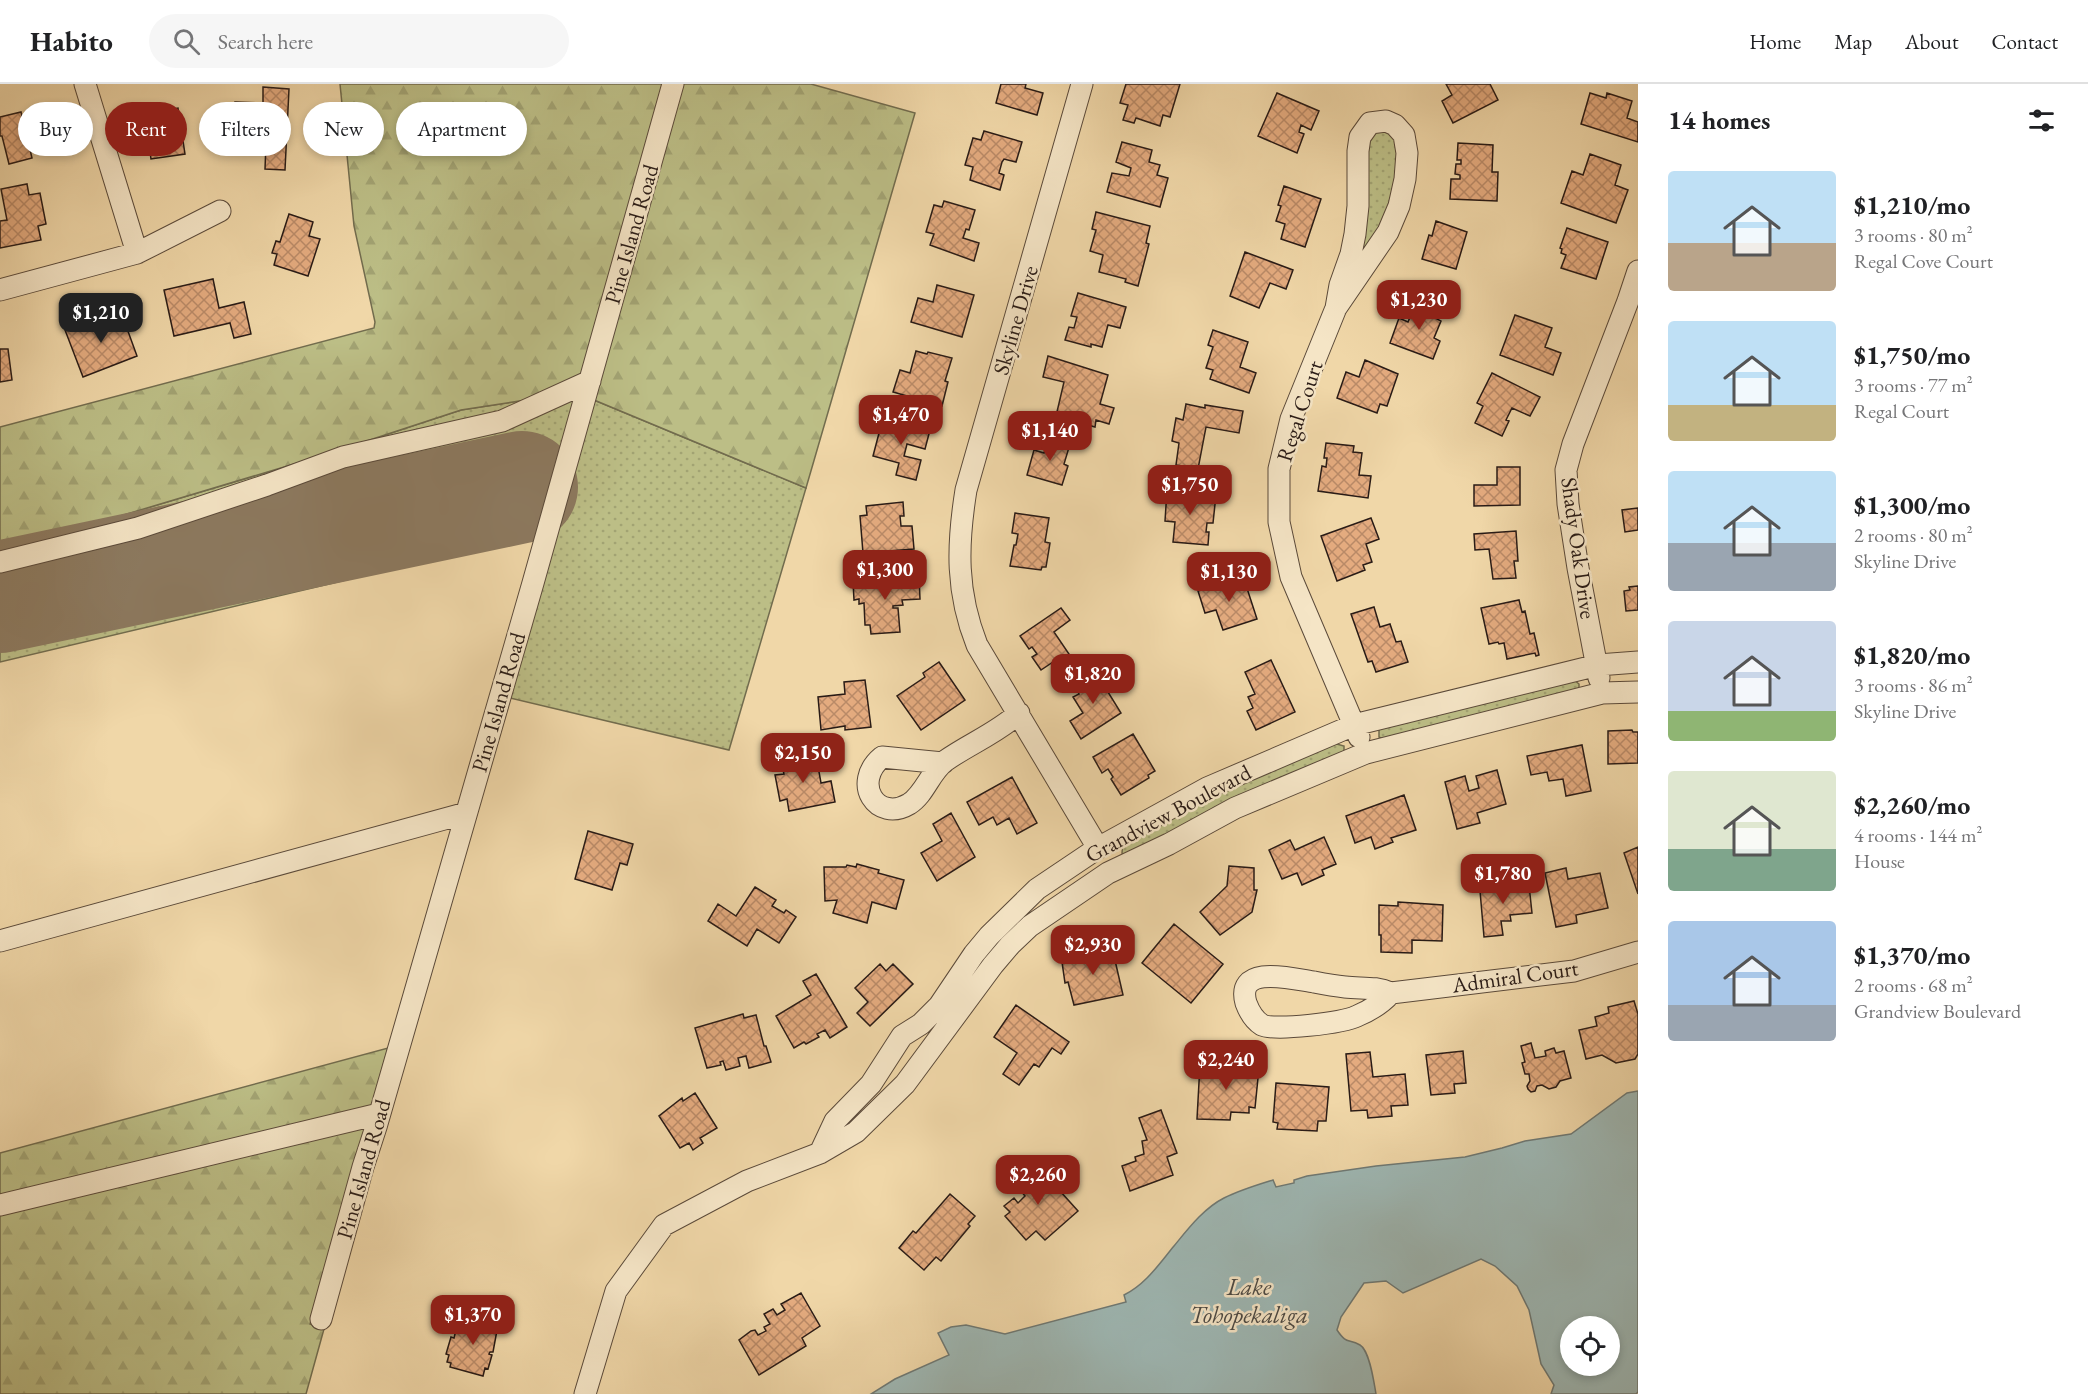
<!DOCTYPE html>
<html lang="en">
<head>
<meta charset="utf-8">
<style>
	body { margin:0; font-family:"EB Garamond",serif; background:#f6f6f6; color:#202124; height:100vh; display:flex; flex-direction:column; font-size:22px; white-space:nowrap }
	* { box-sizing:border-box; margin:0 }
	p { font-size:20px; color:#757577 }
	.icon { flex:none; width:33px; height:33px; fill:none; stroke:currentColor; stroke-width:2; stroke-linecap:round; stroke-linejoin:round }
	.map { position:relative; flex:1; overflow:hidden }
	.sheet { display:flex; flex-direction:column; background:#fff; width:450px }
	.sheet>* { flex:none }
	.banner { position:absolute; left:18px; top:18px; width:570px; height:54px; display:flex; gap:12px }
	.fabs { position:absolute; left:1560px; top:1232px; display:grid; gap:12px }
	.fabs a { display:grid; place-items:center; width:60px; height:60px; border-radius:50%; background:#fff; box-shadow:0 3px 9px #0003; font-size:30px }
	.price { position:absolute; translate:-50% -51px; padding:0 14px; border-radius:12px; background:#8f2418; color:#fff; font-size:20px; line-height:39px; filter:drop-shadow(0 2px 3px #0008) }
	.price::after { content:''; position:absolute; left:50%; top:36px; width:18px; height:14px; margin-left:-9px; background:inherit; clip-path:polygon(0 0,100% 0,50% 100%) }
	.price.on { background:#222; color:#fff }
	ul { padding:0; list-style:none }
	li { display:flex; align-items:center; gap:18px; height:150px; padding:0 30px }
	li span { display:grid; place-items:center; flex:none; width:168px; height:120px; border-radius:6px; color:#555 }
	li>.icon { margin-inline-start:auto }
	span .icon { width:72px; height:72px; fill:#fffc; stroke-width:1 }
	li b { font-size:26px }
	h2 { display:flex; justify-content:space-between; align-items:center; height:72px; padding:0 30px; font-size:26px }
	.chip { padding:0 21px; border-radius:27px; background:#fff; box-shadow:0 3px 9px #0003; font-size:21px; line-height:54px }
	.chip.on { background:#8f2418; color:#fff }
	header { display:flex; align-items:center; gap:36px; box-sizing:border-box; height:84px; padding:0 30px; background:#fff; border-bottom:2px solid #e0e0e0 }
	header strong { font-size:28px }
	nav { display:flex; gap:33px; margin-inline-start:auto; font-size:21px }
	.search { width:420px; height:54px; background:#f6f6f6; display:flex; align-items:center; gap:15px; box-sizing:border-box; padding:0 21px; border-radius:33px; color:#757577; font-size:22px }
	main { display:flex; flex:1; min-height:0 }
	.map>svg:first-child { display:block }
</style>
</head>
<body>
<header>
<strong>Habito</strong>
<div class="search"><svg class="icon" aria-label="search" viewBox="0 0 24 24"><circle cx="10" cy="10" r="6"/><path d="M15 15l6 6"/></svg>Search here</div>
<nav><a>Home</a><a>Map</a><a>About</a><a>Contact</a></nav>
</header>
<main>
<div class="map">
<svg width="1638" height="1310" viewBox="0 0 1638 1310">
	<defs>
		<pattern id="grass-dots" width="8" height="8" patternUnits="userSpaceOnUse" patternTransform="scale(1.5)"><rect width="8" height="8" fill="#bcbe86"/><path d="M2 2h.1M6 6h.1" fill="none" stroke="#a2a373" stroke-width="1.8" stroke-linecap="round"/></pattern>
		<pattern id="forest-firs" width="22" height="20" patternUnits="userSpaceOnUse" patternTransform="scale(1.5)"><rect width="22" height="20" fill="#bcbe86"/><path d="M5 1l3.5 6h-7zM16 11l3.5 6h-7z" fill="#a2a373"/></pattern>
		<pattern id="building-cross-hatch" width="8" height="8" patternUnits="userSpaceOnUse" patternTransform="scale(1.5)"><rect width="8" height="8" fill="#e4ab7f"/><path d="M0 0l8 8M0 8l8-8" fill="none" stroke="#b98a67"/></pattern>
	</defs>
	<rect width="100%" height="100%" fill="#f0d7a8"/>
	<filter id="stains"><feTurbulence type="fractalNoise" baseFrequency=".00333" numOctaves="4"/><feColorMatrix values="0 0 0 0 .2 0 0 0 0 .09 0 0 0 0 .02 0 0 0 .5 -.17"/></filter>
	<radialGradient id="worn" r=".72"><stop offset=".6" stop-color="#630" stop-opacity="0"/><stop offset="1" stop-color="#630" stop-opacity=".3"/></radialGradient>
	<!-- grass -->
	<path fill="url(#grass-dots)" stroke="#726c4e" stroke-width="1.5" d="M1380,46L1396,51L1399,100L1377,157L1355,174L1370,52Z
		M577,308L536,451L0,578V468L324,371L461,326Z
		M594,316L806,404L729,666L510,614Z
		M1574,596L1579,600V604L1570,612L1466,633L1384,656L1379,653V646L1382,642Z
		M1333,659L1344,662V671L1124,772L1122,769L1123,758L1193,721Z"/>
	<!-- forest -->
	<path fill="url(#forest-firs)" stroke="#726c4e" stroke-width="1.5" d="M340,0H663L577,308L461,326L324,371L0,468V343L374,244L375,238L354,142Z
		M683,0H811L915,29L806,404L594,316Z
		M388,964L310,1240L324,1245L306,1310H0V1069Z"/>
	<!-- water -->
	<path fill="#9eb7b3" stroke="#6f7974" stroke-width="1.5" fill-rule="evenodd" d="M1638,1007V1308L1636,1310H1551L1554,1301L1541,1280L1529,1226L1517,1202L1495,1182L1481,1175L1403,1209L1386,1197L1364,1199L1341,1233L1337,1246C1347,1261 1348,1254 1360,1261C1370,1267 1374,1299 1376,1310H871L895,1295L949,1271L938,1249L951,1243L966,1241L1005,1250L1126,1218L1124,1211C1146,1200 1159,1180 1174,1162C1188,1145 1204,1124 1224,1114C1240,1106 1257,1101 1273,1096L1276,1103L1294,1099V1096L1307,1092L1376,1082L1465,1073L1502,1064L1525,1057L1571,1050L1627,1009ZM1570,1242H1610V1281H1570Z"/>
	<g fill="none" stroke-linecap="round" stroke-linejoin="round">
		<!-- runway -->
		<path stroke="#8c795f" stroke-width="112" d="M0,513L522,403"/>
	</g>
	<!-- building -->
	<path fill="url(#building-cross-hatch)" stroke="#291b16" stroke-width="1.5" d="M1001,0H1026L1025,4L1043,9L1037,31L996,19Z
		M1126,0H1180L1170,33L1163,31L1160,42L1136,34L1134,39L1123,36L1128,21L1120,19Z
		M1446,0H1490L1498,16L1453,39L1442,17L1452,11Z
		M263,3L289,5L285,86L265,85L266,59L233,58L235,18L263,19Z
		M1277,9L1319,27L1311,46L1301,41L1299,48L1304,50L1297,69L1258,52Z
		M1590,9L1606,14L1607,9L1632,17L1627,34L1638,38V58L1581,40Z
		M178,24L185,70L151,75L147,48L138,49L135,31Z
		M21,28L32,74L9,80L2,52H0V33Z
		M984,47L1022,58L1016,78L1004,75L1002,78L999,89L1004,91L1000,106L970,96L973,83L965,81L973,54L981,56Z
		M1122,58L1152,66L1149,78L1160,81L1157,91L1168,94L1160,123L1107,108L1112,89L1129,92L1131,84L1116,78Z
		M1458,59L1493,61L1492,88H1498L1497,117L1450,115L1451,95H1460V91L1455,90L1456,80H1461V76H1457Z
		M1590,70L1621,81L1615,101L1628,106L1616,139L1561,119L1572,87L1583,91Z
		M27,100L29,111L40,109L46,140L38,142L41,156L0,164V137L7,136L1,105Z
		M1284,102L1321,115L1305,163L1281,155L1285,140L1276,137L1281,122L1278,121Z
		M944,117L975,126L969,146L966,145L963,154L979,159L974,177L930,161L934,150L926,148L934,121L942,123Z
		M1096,128L1150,142L1146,159L1149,160L1138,202L1125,198L1126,195L1099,188L1103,171L1090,167L1096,146L1092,145Z
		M289,130L313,138L309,152L320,155L308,192L274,181L277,170L272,169L276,157L280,158Z
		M1436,137L1467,148L1456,185L1422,175L1429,151L1432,152Z
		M1567,144L1608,158L1596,195L1561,184L1566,171L1561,169L1562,165L1560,164Z
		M1245,168L1293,186L1286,205L1270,199L1259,224L1230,212Z
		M213,195L219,224L244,218L251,250L234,254L230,239L174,252L164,206Z
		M937,201L974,211L962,253L911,238L918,214L933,218Z
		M1078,209L1126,223L1120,244L1108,241L1102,263L1091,260V263L1065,256L1069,243L1074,244L1077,233L1071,232Z
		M1417,216L1439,224L1435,234L1441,237L1434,254L1440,257L1433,275L1390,259L1399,234L1408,238Z
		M121,228L137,272L83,293L65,246L77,241L79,244Z
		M1515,231L1552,244L1545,263L1561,269L1553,291L1500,271Z
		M1213,246L1248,258L1240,283L1256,289L1249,309L1210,295L1213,286L1206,284L1213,263L1208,261Z
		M0,265H8L12,296L0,298Z
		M916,267L927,270L928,268L952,274L945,297L948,298L942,322L893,308L900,286L910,289Z
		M1048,272L1108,291L1100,320L1114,324L1109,340L1096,336L1095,343L1056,332L1064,298L1043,293Z
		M1365,276L1398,290L1387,322L1380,320L1377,329L1337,314L1346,288L1359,293Z
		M1492,289L1540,313L1530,332L1512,324L1506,336L1509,337L1502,352L1475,339L1483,322L1477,319Z
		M1186,320L1205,324V321L1243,327L1239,349L1206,343L1198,385L1176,381L1179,359L1172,357L1176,334L1183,336Z
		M883,334L930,346L925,365L907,360L904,372L921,376L916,396L896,391L899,379L873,372Z
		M1049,353L1070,360L1064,380L1068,382L1062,401L1027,391L1034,366L1044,369Z
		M1326,359L1354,362L1353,368L1362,369L1359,391L1371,392L1368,414L1318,407L1322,382L1326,383L1327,374H1324Z
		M1497,383H1520V421L1474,422V401H1497Z
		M1167,406L1216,411L1213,439H1207L1206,448H1209L1208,461L1173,458L1175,438L1165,437Z
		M903,418L904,432H900L901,442H912L914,465L863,469L860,432L867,431L866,422Z
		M1638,424V446L1625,448L1622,426Z
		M1015,429L1049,434L1045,458L1050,459L1046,483H1042L1041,486L1010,482L1014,461H1016L1018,450L1012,449Z
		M1371,434L1379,455L1366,460L1372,478L1363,481L1365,486L1337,497L1321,452Z
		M1516,447L1518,477H1514L1516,494L1493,495L1489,465L1475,466L1474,450Z
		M1243,492L1257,535L1223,546L1216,526L1205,529L1198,507Z
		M919,493L920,515L902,516L903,521L893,522V524H898L900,548L871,550L870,541H865L864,519L859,520V515L854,516L853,497Z
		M1638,502V526L1626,527L1624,507L1630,506L1629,503Z
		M1519,516L1522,528L1525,527L1530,550L1534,549L1539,571L1536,572L1535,569L1507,575L1504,559L1499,560L1498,558L1489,560L1481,524Z
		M1374,523L1380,543L1390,540L1396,558L1401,557L1408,578L1376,588L1372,577L1368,578L1351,530Z
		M1061,524L1070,536L1054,548L1071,573L1062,578L1059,574L1041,586L1032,573L1037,570L1032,563L1029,565L1020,552Z
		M1271,576L1295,628L1256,646L1247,627L1253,624L1248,613L1255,610L1245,588Z
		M939,578L965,616L921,646L897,612L925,593L923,589Z
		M1095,587L1121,629L1081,655L1070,637L1083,629L1073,613L1079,610L1073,600Z
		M865,596L871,643L845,646V642L821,646L818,613L845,610L844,598Z
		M1632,646L1633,648H1638V679L1608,680V647Z
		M1133,650L1155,687L1148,691L1149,694L1121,711L1111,695L1113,693L1108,685L1102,689L1093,673Z
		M1582,661L1591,707L1566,712L1563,695L1549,697L1547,688L1531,691L1527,672Z
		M816,671L821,699L831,697L835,718L789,727L787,715L780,717L775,691L784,690L781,678Z
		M1497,686L1506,720L1477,729L1480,739L1457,745L1445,698L1465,692L1469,707L1479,704L1476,692Z
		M1012,693L1037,739L1017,750L1009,734L997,741L993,733L979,741L967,718Z
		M1404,711L1416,746L1391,754L1393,758L1375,765L1371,753L1355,759L1346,732Z
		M951,729L975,773L937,797L921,769L942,757L933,740Z
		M588,747L633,760L627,781L620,779L612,806L575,795Z
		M1324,753L1336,780L1322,786L1324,791L1302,801L1297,789L1282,795L1269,766L1290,756L1295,766Z
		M1638,763V810L1624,769Z
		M857,780L879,786L878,789L904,796L896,825L872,818L867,839L833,829L837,816L825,817L824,783H846L847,781L856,783Z
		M1229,782L1254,784V806H1257L1252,828L1220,851L1200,828L1227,802Z
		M1566,784L1568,795L1600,789L1608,824L1576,831L1577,839L1556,843L1545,789Z
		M1519,796V802L1529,801L1532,829L1510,831L1511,837H1501L1503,851L1484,853L1480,807L1493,805L1492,799Z
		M755,803L776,816L772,822L784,829L786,826L796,833L779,859L757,845L747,862L708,837L718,820L736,832Z
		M1398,818L1443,821L1442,857L1412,856V869L1381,868V851H1379V821L1398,822Z
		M1174,840L1223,880L1191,919L1142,879Z
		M1111,859L1123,911L1074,921L1068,898L1065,899L1062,878L1092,871L1090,864Z
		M880,880L886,887L893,880L913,900L870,942L857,929L868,918L855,904Z
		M816,890L847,943L830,954L825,946L817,950L819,953L806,960L804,958L794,964L776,932L811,911L803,897Z
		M1634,917L1638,930V970L1635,975L1616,979L1602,971L1586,975L1579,946L1597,942L1595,933L1609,929L1608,923Z
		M1016,921L1069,958L1061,970L1052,964L1039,983L1034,980L1019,1001L1003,990L1017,969L994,953Z
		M743,930L744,934L756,931L764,962H766L771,978L749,984L746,972L738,974L740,982L726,986L723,977L720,978L721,981L707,984L695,944Z
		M1531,959L1535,974L1546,972L1545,967L1554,964L1556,969L1564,967L1571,994L1560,997L1556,1003L1549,1005L1542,1001L1537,1002L1535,1007L1531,1008L1528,1005L1527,1002L1530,997L1529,990H1525L1522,979L1525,978L1521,962Z
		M1463,967L1466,999L1454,1000L1455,1009L1431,1011L1426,971Z
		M1370,968L1373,993L1405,990L1408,1021L1391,1022L1392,1032L1368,1034L1367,1026L1351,1027L1346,970Z
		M1200,980L1259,984L1255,1024L1249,1023V1029L1231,1028L1230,1036L1197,1035Z
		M1276,999L1329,1003L1326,1037H1318L1317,1047L1277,1045L1278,1039L1273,1038Z
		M695,1009L717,1044L700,1054L703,1059L693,1066L689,1059L680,1064L659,1032L682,1014L683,1017Z
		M1161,1026L1177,1069L1167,1073L1173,1091L1130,1107L1122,1082L1136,1077L1135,1073L1144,1070L1142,1057L1147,1056L1139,1034Z
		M1027,1079L1047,1102L1052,1098L1078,1127L1045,1156L1036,1147L1026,1156L1005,1132L1010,1128L1004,1122L1014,1114L1018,1119L1025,1112L1010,1094Z
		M950,1110L975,1132L968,1140L970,1142L941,1177L936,1173L924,1186L899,1164L913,1147L916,1149Z
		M801,1209L820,1242L802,1254L806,1262L759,1291L739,1256L751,1247L755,1246L758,1251L766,1247L764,1243L770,1240L764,1230L773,1225L777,1231L785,1226L781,1220Z
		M471,1232L494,1238L493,1240L498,1241L493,1268H490L489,1270L492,1271L488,1285L485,1284L483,1292L450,1283L451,1279L447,1278L449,1271L446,1270L451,1253L454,1254L456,1246L460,1247L463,1237L469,1239Z"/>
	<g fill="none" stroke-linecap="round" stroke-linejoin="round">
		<defs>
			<path id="minor" d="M85,0L137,169
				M1082,0L966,406C957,462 956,508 977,561L1098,764
				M0,206L137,169L220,127
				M1336,224L1388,148L1399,122L1405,95L1407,69L1404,51L1395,41L1386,37L1370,39L1360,53L1358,67V122L1355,150L1351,170L1340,201L1336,224L1291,335L1279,385V438L1291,493L1359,653
				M0,478L138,444L267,401L343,373L502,337L590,297
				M1599,594L1578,484L1568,420L1566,386L1573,360L1628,217L1638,187
				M943,679L882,673C851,699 877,739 909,720C925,710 930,688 945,677C969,660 997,649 1019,629
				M0,857L466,729
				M1391,909C1382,919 1369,927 1357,932C1343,939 1274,947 1262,941C1254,936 1249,927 1246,919C1235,879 1294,895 1314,898C1324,900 1335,902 1345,903C1361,905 1375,902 1391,909L1574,887L1638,868
				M820,1069L835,1037L871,1000L902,952L921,940L939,922L974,870L989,852L1037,805L1098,764L1207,704L1354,641L1598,581L1638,578
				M0,1121L379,1030
				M321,1235L363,1083L376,1043L533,499L673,0
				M585,1310L616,1207L664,1141L747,1097L820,1069L856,1048L905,1000L993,881L1010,861L1030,842L1108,789L1169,760L1235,724L1366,669L1602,609L1638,608"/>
		</defs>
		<!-- minor casing -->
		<use href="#minor" stroke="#5b4a3a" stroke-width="23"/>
		<!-- minor -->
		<use href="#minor" stroke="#f5e5c6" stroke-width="21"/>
	</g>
	<g text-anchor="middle" stroke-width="5" stroke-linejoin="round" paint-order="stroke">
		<!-- street labels -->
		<g font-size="22" fill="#291b16" stroke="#f5e5c6">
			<text transform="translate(631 150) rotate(-74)" y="8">Pine Island Road</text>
			<text transform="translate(1015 236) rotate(-74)" y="8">Skyline Drive</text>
			<text transform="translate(1299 327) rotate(-72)" y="8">Regal Court</text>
			<text transform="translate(1579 464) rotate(82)" y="8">Shady Oak Drive</text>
			<text transform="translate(498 618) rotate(-74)" y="8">Pine Island Road</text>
			<text transform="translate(1168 729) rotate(-28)" y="8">Grandview Boulevard</text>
			<text transform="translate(1515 892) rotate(-8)" y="8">Admiral Court</text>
			<text transform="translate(363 1085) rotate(-74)" y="8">Pine Island Road</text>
		</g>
		<!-- water labels -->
		<g font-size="24" font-style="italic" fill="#4c4a45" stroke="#f5e5c6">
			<text x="1249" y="1211">Lake<tspan x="1249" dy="28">Tohopekaliga</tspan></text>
		</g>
	</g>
	<rect width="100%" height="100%" filter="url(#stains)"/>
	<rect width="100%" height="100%" fill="url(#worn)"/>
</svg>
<div class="fabs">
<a><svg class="icon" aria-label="locate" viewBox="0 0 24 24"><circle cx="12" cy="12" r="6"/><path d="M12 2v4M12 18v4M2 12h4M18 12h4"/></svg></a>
</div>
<b class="price" style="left:1419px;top:247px">$1,230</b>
<b class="price on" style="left:101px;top:260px">$1,210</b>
<b class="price" style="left:901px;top:362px">$1,470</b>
<b class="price" style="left:1050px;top:378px">$1,140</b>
<b class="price" style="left:1190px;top:432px">$1,750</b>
<b class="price" style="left:885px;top:517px">$1,300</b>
<b class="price" style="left:1229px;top:519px">$1,130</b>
<b class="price" style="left:1093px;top:621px">$1,820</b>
<b class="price" style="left:803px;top:700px">$2,150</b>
<b class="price" style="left:1503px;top:821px">$1,780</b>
<b class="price" style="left:1093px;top:892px">$2,930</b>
<b class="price" style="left:1226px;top:1007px">$2,240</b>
<b class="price" style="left:1038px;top:1122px">$2,260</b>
<b class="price" style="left:473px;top:1262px">$1,370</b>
<div class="banner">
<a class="chip">Buy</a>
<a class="chip on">Rent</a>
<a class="chip">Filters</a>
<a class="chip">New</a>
<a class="chip">Apartment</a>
</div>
</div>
<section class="sheet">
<h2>14 homes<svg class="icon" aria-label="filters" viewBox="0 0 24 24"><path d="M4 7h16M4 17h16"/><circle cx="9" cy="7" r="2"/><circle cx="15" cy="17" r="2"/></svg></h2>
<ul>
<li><span style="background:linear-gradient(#bfe0f5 60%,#b9a48a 0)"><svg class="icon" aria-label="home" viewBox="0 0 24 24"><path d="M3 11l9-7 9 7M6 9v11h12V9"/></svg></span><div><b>$1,210/mo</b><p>3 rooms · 80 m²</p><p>Regal Cove Court</p></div></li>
<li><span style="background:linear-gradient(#bfe0f5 70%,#c2b280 0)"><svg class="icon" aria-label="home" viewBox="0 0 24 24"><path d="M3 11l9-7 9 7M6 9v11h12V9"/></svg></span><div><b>$1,750/mo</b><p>3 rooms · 77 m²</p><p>Regal Court</p></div></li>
<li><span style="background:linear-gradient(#bfe0f5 60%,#9aa5b1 0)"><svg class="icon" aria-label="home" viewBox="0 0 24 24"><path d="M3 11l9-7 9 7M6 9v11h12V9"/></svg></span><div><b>$1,300/mo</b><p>2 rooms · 80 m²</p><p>Skyline Drive</p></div></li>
<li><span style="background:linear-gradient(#c9d6e8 75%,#8fb573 0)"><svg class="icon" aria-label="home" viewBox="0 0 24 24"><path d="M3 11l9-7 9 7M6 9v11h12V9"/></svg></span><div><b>$1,820/mo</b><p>3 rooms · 86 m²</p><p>Skyline Drive</p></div></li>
<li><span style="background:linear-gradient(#dfe7d0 65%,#7fa58c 0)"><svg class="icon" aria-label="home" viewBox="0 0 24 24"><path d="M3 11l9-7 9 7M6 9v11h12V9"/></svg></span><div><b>$2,260/mo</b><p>4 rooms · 144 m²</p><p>House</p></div></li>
<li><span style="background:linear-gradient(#a9c7e8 70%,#9aa5b1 0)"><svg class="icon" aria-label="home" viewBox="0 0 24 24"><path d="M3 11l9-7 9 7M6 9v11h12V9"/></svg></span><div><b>$1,370/mo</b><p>2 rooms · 68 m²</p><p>Grandview Boulevard</p></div></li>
</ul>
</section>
</main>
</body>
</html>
